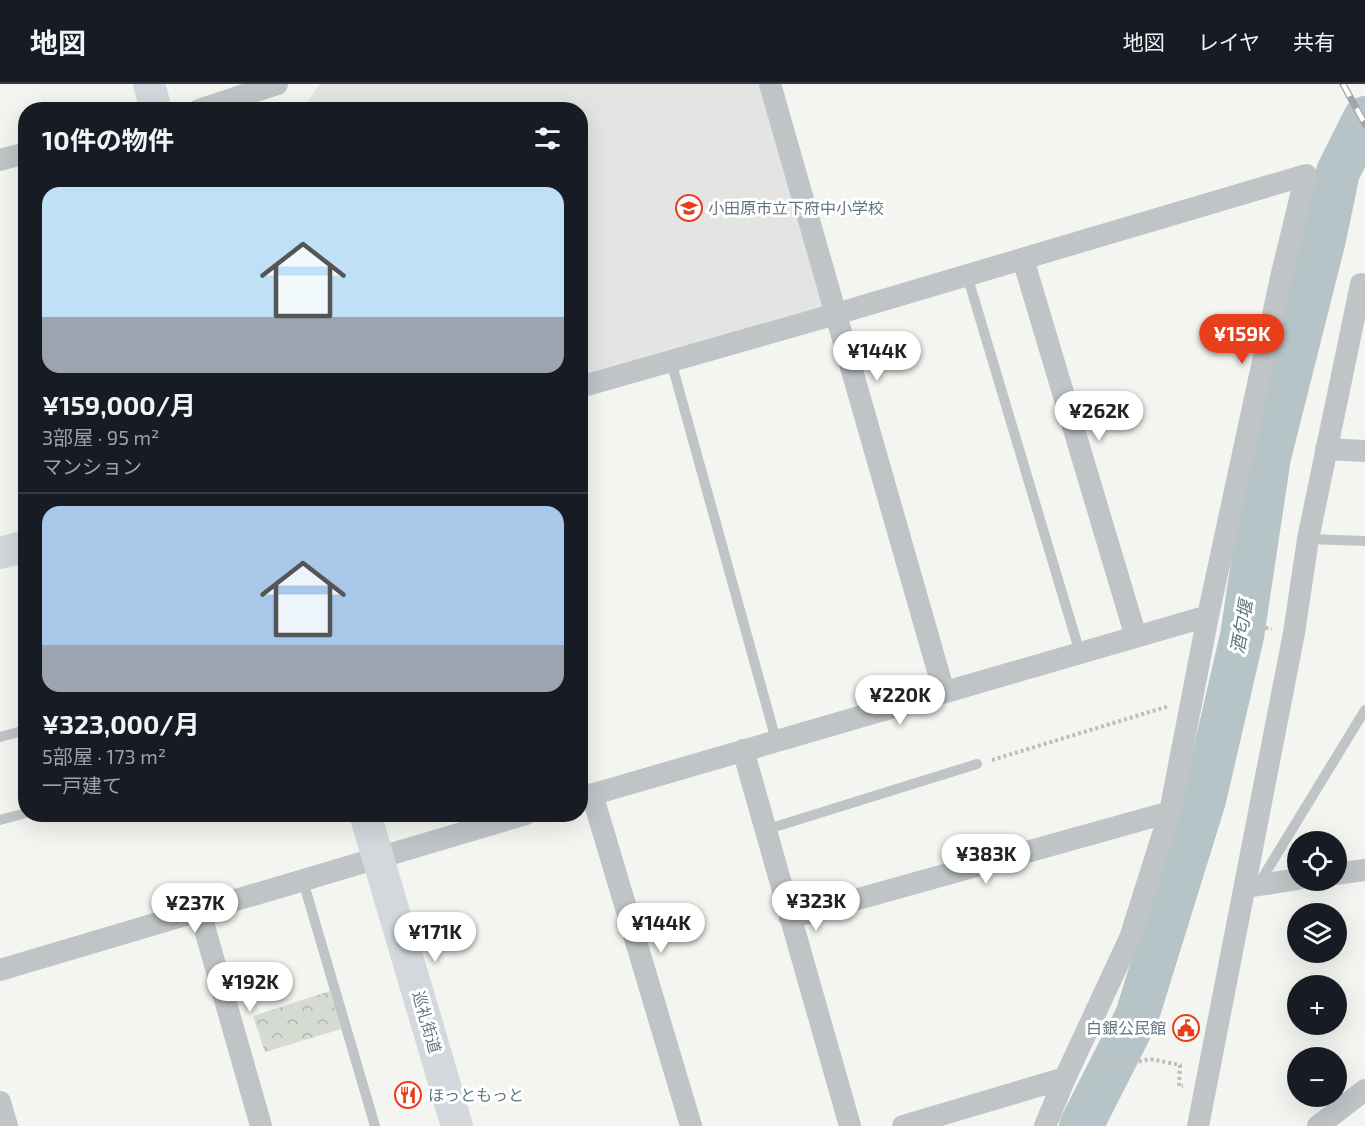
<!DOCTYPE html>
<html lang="ja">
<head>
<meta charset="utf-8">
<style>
	body { margin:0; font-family:"Exo 2","Noto Sans JP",sans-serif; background:#20242c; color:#f1f3f6; height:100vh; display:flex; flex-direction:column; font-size:22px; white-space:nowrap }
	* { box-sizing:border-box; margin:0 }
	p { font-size:20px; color:#9ea1a6 }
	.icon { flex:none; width:33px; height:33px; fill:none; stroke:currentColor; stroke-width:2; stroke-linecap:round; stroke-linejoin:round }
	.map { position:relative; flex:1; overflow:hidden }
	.panel { position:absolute; left:18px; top:18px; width:570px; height:720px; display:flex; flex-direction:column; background:#171b24; border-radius:24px; box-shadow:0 6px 24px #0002 }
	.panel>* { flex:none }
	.buttons { position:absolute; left:1287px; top:747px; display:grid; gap:12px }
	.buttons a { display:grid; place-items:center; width:60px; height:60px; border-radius:50%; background:#171b24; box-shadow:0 6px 24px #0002; font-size:30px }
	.price { position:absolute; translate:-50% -51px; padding:0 14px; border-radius:21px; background:#fff; color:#222; font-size:20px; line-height:39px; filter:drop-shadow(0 2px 3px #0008) }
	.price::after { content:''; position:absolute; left:50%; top:36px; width:18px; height:14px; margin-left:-9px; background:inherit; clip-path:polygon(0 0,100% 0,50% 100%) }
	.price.active { background:#e83e1c; color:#fff }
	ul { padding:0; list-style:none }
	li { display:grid; align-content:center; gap:12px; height:318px; padding:0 24px }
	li+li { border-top:2px solid #363941 }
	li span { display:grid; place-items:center; height:186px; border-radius:18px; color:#555 }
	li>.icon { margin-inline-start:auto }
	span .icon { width:108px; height:108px; fill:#fffc; stroke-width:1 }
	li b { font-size:26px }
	h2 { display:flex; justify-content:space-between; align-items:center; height:72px; padding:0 24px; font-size:26px }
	header { display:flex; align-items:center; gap:36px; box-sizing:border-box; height:84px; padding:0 30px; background:#171b24; border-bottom:2px solid #363941 }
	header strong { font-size:28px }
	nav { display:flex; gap:33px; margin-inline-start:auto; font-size:21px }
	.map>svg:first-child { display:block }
</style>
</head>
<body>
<header>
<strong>地図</strong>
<nav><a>地図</a><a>レイヤ</a><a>共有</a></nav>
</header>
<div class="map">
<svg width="1365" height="1042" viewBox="0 0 1365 1042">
	<defs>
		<pattern id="forest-crowns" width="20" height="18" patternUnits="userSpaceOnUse" patternTransform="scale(1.5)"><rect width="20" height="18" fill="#d5dbd1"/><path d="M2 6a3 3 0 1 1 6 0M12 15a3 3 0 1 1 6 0" fill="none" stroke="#b0b6af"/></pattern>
	</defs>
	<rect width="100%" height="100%" fill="#f4f4f0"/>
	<!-- built -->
	<path fill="#e4e5e3" d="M320,0H761L826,223L581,295L580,26H302Z"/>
	<!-- forest -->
	<path fill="url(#forest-crowns)" d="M330,907L341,945L265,968L253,932Z"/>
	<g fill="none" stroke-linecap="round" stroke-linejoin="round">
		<!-- river -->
		<path stroke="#b6c4c7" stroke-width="44" d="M1081,1042L1137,932L1204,716L1242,552L1269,373L1324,155L1338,88L1365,34"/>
		<!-- path -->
		<path stroke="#bbbdbf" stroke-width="4" stroke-dasharray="3 3" stroke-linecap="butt" d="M1230,537L1272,545
			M992,676L1169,622
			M1092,988L1150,975L1180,981L1179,1002H1183"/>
		<!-- lane -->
		<path stroke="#bfc4c6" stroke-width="10" d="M967,191L1080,569
			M671,277L776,656
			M1308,455L1365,457
			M580,518L582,522
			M0,653L26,646
			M0,736L26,729
			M765,746L977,680
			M303,797L375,1042
			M1258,801L1365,626"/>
		<!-- street -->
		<path stroke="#bfc4c6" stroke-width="22" d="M770,0L944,608
			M199,26L277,0
			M0,76L26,69
			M1023,175L1136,553
			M580,303L836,230L1306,91L1282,189L1208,532L1170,728L1130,854L1065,994L903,1042
			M1326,365L1365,367
			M743,666L850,1042
			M592,710L691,1042
			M580,714L1208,532
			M1336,790L1365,786
			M1246,803L1298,795
			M200,828L261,1042
			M790,834L1170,728
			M0,886L526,730
			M0,1018L7,1042
			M1045,1042L1065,994
			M1198,1042L1294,549L1308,455L1361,200
			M1318,1042L1365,1006"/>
		<!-- secondary -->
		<path stroke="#d2d8dc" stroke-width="32" d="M149,0L156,26
			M0,469L26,462
			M365,730L457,1042"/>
		<defs>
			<path id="rail" d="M1343,0L1365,40"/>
		</defs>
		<!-- rail casing -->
		<use href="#rail" stroke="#9fa7ac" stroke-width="7"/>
		<!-- rail -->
		<use href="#rail" stroke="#fff" stroke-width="4.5" stroke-dasharray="14" stroke-linecap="butt"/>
	</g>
	<!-- icons -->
	<defs>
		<symbol id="school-ring" viewBox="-11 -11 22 22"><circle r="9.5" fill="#fff" stroke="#e83e1c" stroke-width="1.5"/><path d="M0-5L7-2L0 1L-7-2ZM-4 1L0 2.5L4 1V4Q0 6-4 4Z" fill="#e83e1c"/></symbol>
		<symbol id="civic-ring" viewBox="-11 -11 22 22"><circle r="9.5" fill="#fff" stroke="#e83e1c" stroke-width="1.5"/><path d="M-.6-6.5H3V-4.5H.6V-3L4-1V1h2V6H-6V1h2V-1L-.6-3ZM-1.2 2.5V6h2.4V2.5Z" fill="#e83e1c"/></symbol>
		<symbol id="restaurant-ring" viewBox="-11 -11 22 22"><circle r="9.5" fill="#fff" stroke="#e83e1c" stroke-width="1.5"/><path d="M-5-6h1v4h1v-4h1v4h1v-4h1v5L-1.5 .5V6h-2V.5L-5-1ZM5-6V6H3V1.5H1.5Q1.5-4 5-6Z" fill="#e83e1c"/></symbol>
	</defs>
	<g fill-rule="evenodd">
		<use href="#school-ring" x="674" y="109" width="30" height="30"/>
		<use href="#civic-ring" x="1171" y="929" width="30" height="30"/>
		<use href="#restaurant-ring" x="393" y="996" width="30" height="30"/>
	</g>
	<g text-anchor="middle" stroke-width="6" stroke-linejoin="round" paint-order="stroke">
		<!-- poi labels -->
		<g font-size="16" fill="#627682" stroke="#fff" text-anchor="start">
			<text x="708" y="130">小田原市立下府中小学校</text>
			<text x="1166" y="950" text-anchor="end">白銀公民館</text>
			<text x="428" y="1017">ほっともっと</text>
		</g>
		<!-- street labels -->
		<g font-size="16" fill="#627682" stroke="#fff">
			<text transform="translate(427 938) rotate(74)" y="6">巡礼街道</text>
		</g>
		<!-- water labels -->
		<g font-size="18" font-style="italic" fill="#5e797f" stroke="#fff">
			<text transform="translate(1242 543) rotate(-80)" y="6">酒匂堰</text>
		</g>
	</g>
</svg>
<div class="buttons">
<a><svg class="icon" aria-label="locate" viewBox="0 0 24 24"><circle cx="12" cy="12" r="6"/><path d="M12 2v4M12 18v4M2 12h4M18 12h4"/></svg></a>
<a><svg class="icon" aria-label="layers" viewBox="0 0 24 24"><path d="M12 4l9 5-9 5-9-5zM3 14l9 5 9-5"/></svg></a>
<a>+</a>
<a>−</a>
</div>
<b class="price active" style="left:1242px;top:281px">¥159K</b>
<b class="price" style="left:877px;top:298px">¥144K</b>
<b class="price" style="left:1099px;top:358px">¥262K</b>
<b class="price" style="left:900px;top:642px">¥220K</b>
<b class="price" style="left:986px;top:801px">¥383K</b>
<b class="price" style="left:816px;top:848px">¥323K</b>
<b class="price" style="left:195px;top:850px">¥237K</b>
<b class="price" style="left:661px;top:870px">¥144K</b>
<b class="price" style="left:435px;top:879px">¥171K</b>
<b class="price" style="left:250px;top:929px">¥192K</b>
<section class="panel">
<h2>10件の物件<svg class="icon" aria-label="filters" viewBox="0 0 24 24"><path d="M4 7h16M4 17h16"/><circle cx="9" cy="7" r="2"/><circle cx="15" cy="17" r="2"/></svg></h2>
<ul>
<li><span style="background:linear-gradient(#bfe0f5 70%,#9aa5b1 0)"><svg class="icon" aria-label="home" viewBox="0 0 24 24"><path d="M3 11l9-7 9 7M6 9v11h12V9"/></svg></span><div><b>¥159,000/月</b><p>3部屋 · 95 m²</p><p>マンション</p></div></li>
<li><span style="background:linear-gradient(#a9c7e8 75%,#9aa5b1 0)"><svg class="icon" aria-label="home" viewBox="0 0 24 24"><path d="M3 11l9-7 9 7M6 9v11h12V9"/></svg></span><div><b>¥323,000/月</b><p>5部屋 · 173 m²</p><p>一戸建て</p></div></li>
</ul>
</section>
</div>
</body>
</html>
